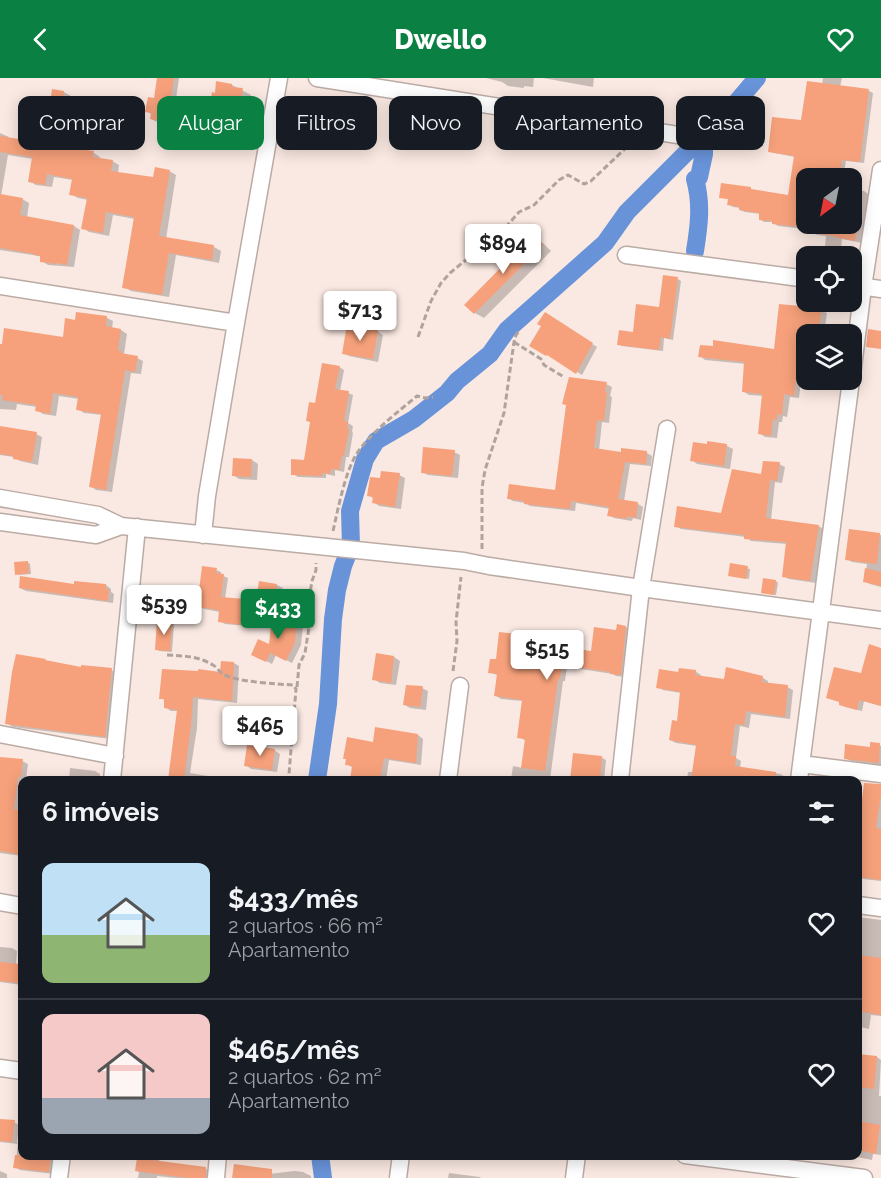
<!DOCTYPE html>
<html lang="pt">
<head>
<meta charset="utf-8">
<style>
	body { margin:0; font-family:Raleway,sans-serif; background:#242831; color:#f1f3f6; height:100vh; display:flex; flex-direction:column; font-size:22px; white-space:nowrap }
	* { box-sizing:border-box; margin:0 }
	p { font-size:20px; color:#9ea1a6 }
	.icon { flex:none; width:33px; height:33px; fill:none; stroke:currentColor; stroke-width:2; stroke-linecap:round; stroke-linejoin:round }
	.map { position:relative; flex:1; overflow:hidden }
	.side { position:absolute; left:18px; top:698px; width:844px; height:384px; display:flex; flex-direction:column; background:#171b24; border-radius:12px; box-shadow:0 3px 15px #0003 }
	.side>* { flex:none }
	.hud { position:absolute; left:18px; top:18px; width:846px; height:54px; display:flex; gap:12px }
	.needle { width:39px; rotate:212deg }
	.buttons { position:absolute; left:796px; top:90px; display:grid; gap:12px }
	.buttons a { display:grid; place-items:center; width:66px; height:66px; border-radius:12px; background:#171b24; box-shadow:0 3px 15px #0003; font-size:30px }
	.price { position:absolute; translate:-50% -51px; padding:0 14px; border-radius:6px; background:#fff; color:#222; font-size:20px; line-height:39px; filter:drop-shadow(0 2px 3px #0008) }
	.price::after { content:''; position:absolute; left:50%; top:36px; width:18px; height:14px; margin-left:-9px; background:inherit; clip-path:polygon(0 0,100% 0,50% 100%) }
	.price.active { background:#0b8043; color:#fff }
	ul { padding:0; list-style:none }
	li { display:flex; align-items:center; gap:18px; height:150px; padding:0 24px }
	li+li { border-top:2px solid #363941 }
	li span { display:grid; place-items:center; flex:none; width:168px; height:120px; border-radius:12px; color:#555 }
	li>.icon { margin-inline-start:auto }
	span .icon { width:72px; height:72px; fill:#fffc; stroke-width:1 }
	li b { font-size:26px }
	h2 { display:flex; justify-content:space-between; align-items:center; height:72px; padding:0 24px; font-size:26px }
	.pill { padding:0 21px; border-radius:12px; background:#171b24; box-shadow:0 3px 15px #0003; font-size:21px; line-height:54px }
	.pill.active { background:#0b8043; color:#fff }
	header { display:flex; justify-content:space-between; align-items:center; height:78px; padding:0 24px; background:#0b8043; color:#fff; font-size:27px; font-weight:800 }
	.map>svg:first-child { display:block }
</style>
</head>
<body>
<header><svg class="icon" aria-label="back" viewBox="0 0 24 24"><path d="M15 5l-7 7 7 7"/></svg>Dwello<svg class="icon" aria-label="heart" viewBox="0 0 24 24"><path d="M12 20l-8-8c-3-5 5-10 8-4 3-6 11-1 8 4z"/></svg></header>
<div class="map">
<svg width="881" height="1100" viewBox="0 0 881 1100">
	<rect width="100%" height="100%" fill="#fae9e2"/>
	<!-- shadow -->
	<path fill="#0003" d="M159,0H179L176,21H174L169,46L157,44L151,41L152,37L147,33L155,21Z
		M486,0H534L533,9L524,8V10L508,8L502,4Z
		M543,0H594L593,9Z
		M823,0H842L840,9L869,13L873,15L864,85L846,83L843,100H831L810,97L809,100H807L806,124H807V146H852V112L864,113L868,116L867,129L869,130L862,165L842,161L840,178H824L826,158L817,157L813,155V152L778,148L772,144H764L760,141L761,136L745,134L740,132L741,130L733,129L729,126L730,122L721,119L751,111L754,113L789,119L795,79L774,75L770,73L802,44L822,7Z
		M232,7L251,17L250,28L252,29L248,51L212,45L203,40L216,16Z
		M53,13L64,14L71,18L63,70L94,75L100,79V82L112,83L119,87L118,95L154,101L169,93L176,97L166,161L214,169L221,173L219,185L176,177L169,219L131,213L124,209L135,141L113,137L109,158L89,154L83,150L88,122L78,120L71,116L73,102L54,99L52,109L36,107L29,103L33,81L8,77L1,118L22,121L29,125L27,140L74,148L80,152L74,189L48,187L42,183V180L39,178L0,172V55L9,59L8,60L45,66Z
		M534,160L543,165L551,173L484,240L475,235L523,171Z
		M678,201L681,203L673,262L664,260L663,273L622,268L619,266L634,255L660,230Z
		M821,232L827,235L824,256H807V295L802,294L799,320L790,319L787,339L783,338L782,344H779L777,360L765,359L759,355L764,318L749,317L743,313L746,286L705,282L700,278L776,272Z
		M545,236L597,269L582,297L553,279L543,248Z
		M107,240L113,243L112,251L121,252L127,256L124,276L137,280L143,283L141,296L131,295L112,414L96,412L90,408L103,337L84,335L78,331L79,321L59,318L56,338L43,336L37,332V329L17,326L16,332L0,331V267L64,261L76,243Z
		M377,253L383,257L378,284L349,278L343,275Z
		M339,289L344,292L340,313L348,315L353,317L348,345L353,348L352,354L353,355L349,379H346L344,394L335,392V398L326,396V400L298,399L293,396L306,383L317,327Z
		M606,306L612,309L610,318L612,319L609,345L602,344L599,373L622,376V372L647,375L652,378L651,388L630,386L624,423L638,426L643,429L641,442L633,440L632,443L614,440L609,437L610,431L576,425L575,433L530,428L525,425L513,423L508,420L556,414Z
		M0,350L36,356L42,359L38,387L20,383L14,379L0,377Z
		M708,365L727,368L733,371L730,391L697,386L692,382L708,368Z
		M454,374L460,377L458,400L428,397L422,394Z
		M252,382L258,386L257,402L239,401L233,397Z
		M779,386L785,389L782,405L775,404L771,442L818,448L824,451L816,505L789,501L783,498L787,466L751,463L746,459L681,451L676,448L722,436L763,397Z
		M399,397L405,400L401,431L379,428L374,424V421L369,417L381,402Z
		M850,453L881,457V509L870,506L865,503L867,486L852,484L847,481Z
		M27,484L30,486L31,496L19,497L17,496Z
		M731,487L750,491L749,501L732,498Z
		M216,492L221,494V497L228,500L225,521L244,523L249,526L247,548L225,546L220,543V534L204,531L199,528Z
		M776,503L778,505L776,517L763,515Z
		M106,507L111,511V514L114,516L113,525L26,513L20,510Z
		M277,507L283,510L279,534L263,532L257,528Z
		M172,544L174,546L172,574L159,573L157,571Z
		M297,544L303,547L301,567L292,585L276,577L272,586L259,579Z
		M626,549L631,552L626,599L616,598L613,596L567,589L565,603H563L550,702H511L513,688L523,690L526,663L519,659L523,623L501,621L496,618L499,598L490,594L497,583L517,557L523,560L522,565L592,575L617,554Z
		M881,571V628L864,623L862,633L845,629L840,626L841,624L828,620L862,596Z
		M394,579L400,583L396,607L380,605L374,601Z
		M222,584L234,585L239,588L237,625L198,621L197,650L190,695L208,698L213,701V702H169L178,633H171L165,629L166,623L161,620L222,596Z
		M82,591L111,592L117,595L111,661L13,649L6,645Z
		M695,593L701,597L700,600L725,603L763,600L768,603V606L787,609L793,612L790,641L751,636L749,650L740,648L736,680L741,683L740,690L780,696L786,699L785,702H687L688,694H694L697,668L676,665L670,662L679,644L681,615L663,612L658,609L679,596Z
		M422,610L428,613L426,632L410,630L405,627Z
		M418,657L423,661L421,687L389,682L386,702H352L353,690L347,686L374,665Z
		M880,667L881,668V687L851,683L845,680Z
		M274,672L280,676L277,694L251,691L246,687Z
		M601,679L606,682L604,702H572Z
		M0,680L22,683L28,686L26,701H23L22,702L19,734H22V778L0,775Z
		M70,690L95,693L100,696V698L106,702H69Z
		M881,710V803L863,801L858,798V763Z
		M858,839L881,842V938L871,937L869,951L860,949L858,960Z
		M0,869L12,870L17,873L16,887L22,889V907L0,904Z
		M858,977L877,979L881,982L879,1018H881V1077L873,1076L872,1082L847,1077H858Z
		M0,1042L14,1044L19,1047L17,1065L22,1066V1077H45L51,1078L56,1081L54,1096L20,1092L15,1089L18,1066L0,1064Z
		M139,1077H160L159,1085L204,1090L210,1093L209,1100H176L157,1098V1100H138L139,1094L137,1093Z
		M0,1093L7,1096V1100H0Z
		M295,1093L303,1094L311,1098V1100H233Z
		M449,1095L480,1099L481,1100H448Z"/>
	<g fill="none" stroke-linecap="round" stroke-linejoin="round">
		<!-- canal -->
		<path stroke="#6993d9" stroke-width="18" d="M695,173C699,148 702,126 695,101L699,99L704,76V72L698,64
			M317,702L328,626L333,541L337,512L343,488L351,468L350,433L365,381L376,363L414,341L447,315L457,303L490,276L507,252L605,165L627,134L686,75L713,52L757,0
			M320,1077L323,1100"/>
	</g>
	<!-- building -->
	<path fill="#f6a17b" d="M157,0H174L171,19H168L164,44L150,41L151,35L145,34L148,19L154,20Z
		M216,3L232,6V9L243,10L241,22H243L239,47L202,41L205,20H211L212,14L215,15Z
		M807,3L869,11L860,84L842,82L839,100L805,96L801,125L807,126V146H858L855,163L834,159V158L801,154V149L772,146V143L759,142V135L739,132V129L727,127L728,121L719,120L721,105L751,109V111L788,117L794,78L768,74L772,39L801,42Z
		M52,11L64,13L56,68L94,73L93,79L113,82L111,93L153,99L155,89L170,92L159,158L214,167L212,182L169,175L162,217L122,210L134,139L106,134L103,155L81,151L87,120L69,117L72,101L47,96L45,107L28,104L32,79L0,74V58L44,65Z
		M0,116L23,120L20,137L74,147L67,187L56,185V186L40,184V178L34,177V176L0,170Z
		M534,158L543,167L474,236L464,227L522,168L523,169Z
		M663,197L678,199L670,261L661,259L659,272L617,267L619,252L633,254L636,226L659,229Z
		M779,226L822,230L818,256H807V293L797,292L794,318L784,316L782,337L777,336V342L773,341L771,358L758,356L762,316L742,314L744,284L698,279L700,267L713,268V262L774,271Z
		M76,234L107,238L106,248L121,251L118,272L121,273V275L138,278L135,294L125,292L106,412L89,409L101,336L76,332L78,319L53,315L50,336L35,333L36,327L2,322L3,317H0V266H2L4,250L63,259L65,240L75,242Z
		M545,234L593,265L576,296L547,277L546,278L529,268L541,248L537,246Z
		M347,246L378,252L373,281L342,276Z
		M868,251L881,253V271L866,269Z
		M322,285L340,288L335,311L349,313L344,343L348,344L347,351H349L344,378L342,377L339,392L331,391L330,396L322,395V398L291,397V381L304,382L310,344L306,343L309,324L315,325Z
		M569,299L607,304L605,314H607L604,343L597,342L594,370L621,374V370L647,373L646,386L625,384L618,421L638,424L636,440L627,438V441L607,438L609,429L571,423L570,431L524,426V423L507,421L509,406L555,412L566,327L562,326Z
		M0,348L37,354L32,384L13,381V378L0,376Z
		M707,363L727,366L724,388L690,383L693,364L707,366Z
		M423,369L455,372L452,398L421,395Z
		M233,380L252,381L251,399L232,398Z
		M763,383L780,384L777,403L770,402L766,440L819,447L810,503L782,499L786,464L744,461V457L674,449L677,428L721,435L732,391L761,396Z
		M381,393L400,395L395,429L372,425L373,419L367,418L370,399L380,400Z
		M849,451L880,455L877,486L845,482Z
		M28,483L29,495L15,497L14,484Z
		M730,485L748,488L746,501L728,498Z
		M202,488L217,490L216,495L224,496L221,519L245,521L242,547L218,544L219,532L197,529Z
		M865,490L881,494V508L863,504Z
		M20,498L74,506V503L106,506V511H109L108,523L19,510Z
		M763,500L776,502L774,517L761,515Z
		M259,503L277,506L273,531L255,529Z
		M272,540L297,542L295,564L286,583L270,575L266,584L251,577L258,561L269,566Z
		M157,542L172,543L170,573L155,572Z
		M617,546L626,548L621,597L610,596V594L562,587L560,601H558L545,693L521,690L525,661L517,660L522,622L494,618L497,596L488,595L490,581H496L499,554L518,556L517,562L591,573L594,549L616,552Z
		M869,566L881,570V628L859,622L857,632L839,627V624L826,620L834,589L861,595Z
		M376,575L394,578L391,605L372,602Z
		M16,576L46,581L45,582L81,589V587L112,590L105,659L5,646L12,594Z
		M221,583L234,584L232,623L193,619L191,647L184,702H168L177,632L164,630V621H159L162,591L198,593V591L220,594Z
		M726,589L763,598L762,604L788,607L785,639L746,633L744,647L735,646L731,678H736L735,688L776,694L775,702H691L696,667L669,662L672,642L677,643L680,614L656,610L659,591L678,594L679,590L696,592L695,597L724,601Z
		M406,607L423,608L420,629L403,627Z
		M375,649L418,656L416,685L384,680L380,702H350L352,688L345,687L346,681H343L347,659L373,664Z
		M870,664L880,665L879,685L844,681L845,666L870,669Z
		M247,667L275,671L272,692L244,688Z
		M573,675L602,678L600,702H570Z
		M0,679L23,681L21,699H18L14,731L22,733V777L0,773Z
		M864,705L881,706V717L876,750L881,751V802L858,799V755Z
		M858,877L881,880V937L858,933Z
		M0,884L20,886L18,905L0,903Z
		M858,976L877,978L874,1011L858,1009Z
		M0,1041L15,1042L12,1064L0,1063Z
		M858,1043L880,1047L876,1076L858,1072Z
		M15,1077H51L49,1094L13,1090Z
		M137,1080L206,1089V1100H188L135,1093Z
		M234,1086L272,1091V1100H232Z"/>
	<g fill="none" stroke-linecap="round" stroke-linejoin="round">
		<defs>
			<path id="minor" d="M317,0L684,58
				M626,177L807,201
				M852,207L881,211
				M0,208L236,245
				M852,297L863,209L881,92
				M0,420L98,437L121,448L464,483L489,488L641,510L881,542
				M0,444L96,457L121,448
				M203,457L207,418L236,245L279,0
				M0,656L115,678
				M801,686L881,696
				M112,702L137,449
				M448,702L460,608
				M620,702L641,510L667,351
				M799,702L851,302
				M0,824L22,828
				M858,827L881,830
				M0,990L22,993
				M685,1077L864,1100
				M59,1100L62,1077
				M216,1100L218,1077
				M398,1100L401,1077
				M574,1100L577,1077"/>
		</defs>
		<!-- minor casing -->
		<use href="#minor" stroke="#bbaba5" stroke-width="19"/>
		<!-- path -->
		<path stroke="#b0a39d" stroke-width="3" stroke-dasharray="6 3" stroke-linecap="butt" d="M418,259L431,223L441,205L450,195L506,149L519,134L534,127L559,102L568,97L584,106L591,103L629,67
			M514,264L541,281L544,287L564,299
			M333,453C338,431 345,395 356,377C368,357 399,333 417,318L425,320L433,319
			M482,471V410L485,392L504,335L514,264L516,257L519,253
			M167,577C184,578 198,578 213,587C217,589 219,594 223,596C236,604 277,606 293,607L296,611L289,696L287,702
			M453,593L457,563L456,544L461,499
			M297,609L299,587L305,575L312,530L310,515L312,503L316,492V485"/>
		<!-- minor -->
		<use href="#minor" stroke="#fff" stroke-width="16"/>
	</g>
</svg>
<div class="buttons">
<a><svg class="needle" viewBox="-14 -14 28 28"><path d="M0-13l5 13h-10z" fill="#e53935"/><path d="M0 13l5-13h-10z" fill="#9ea1a6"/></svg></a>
<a><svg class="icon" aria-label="locate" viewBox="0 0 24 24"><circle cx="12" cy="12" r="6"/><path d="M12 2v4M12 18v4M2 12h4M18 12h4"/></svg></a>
<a><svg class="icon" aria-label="layers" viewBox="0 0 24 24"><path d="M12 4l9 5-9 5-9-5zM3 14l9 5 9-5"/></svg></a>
</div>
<b class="price" style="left:503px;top:197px">$894</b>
<b class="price" style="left:360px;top:264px">$713</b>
<b class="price" style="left:164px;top:558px">$539</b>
<b class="price active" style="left:278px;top:562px">$433</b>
<b class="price" style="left:547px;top:603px">$515</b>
<b class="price" style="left:260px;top:679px">$465</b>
<div class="hud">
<a class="pill">Comprar</a>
<a class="pill active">Alugar</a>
<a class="pill">Filtros</a>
<a class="pill">Novo</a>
<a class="pill">Apartamento</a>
<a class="pill">Casa</a>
</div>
<section class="side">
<h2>6 imóveis<svg class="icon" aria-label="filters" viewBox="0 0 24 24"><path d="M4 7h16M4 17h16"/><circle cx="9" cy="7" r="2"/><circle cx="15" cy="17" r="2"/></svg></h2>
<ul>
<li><span style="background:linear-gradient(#bfe0f5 60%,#8fb573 0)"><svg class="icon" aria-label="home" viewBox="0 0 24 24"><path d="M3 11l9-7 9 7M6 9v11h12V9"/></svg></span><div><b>$433/mês</b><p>2 quartos · 66 m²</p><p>Apartamento</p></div><svg class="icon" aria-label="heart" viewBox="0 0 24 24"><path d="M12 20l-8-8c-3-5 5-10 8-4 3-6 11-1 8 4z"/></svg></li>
<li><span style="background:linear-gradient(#f6c9c9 70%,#9aa5b1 0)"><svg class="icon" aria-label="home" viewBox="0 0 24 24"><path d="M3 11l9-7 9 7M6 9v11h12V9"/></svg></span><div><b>$465/mês</b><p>2 quartos · 62 m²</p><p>Apartamento</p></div><svg class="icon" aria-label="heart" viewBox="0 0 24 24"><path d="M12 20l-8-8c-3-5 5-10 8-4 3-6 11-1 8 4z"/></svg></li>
</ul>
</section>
</div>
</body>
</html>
